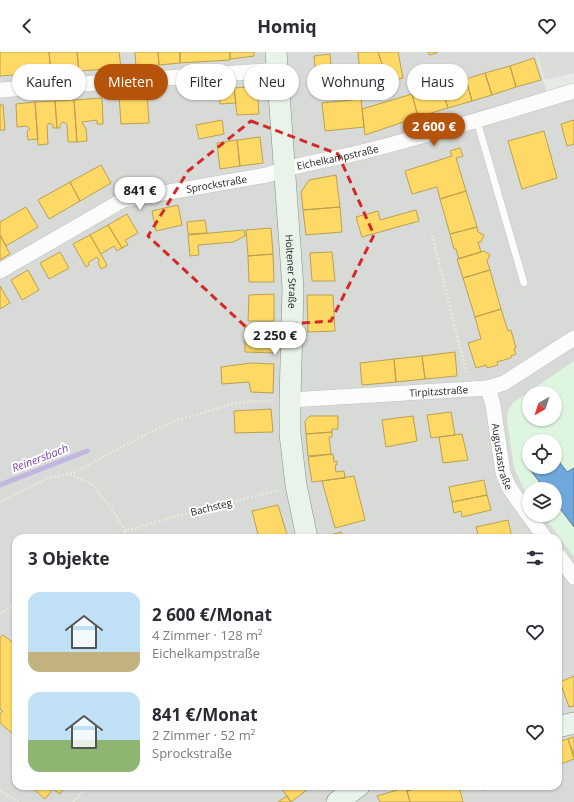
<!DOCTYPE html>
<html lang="de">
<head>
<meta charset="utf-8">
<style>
	body { margin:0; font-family:"Open Sans",sans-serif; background:#f2f2f3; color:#2b2b33; height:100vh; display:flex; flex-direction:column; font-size:15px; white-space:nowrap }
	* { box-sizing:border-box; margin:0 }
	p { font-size:13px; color:#7c7c81 }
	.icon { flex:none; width:22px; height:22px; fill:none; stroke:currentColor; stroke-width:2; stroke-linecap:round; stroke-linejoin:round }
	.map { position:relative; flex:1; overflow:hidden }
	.panel { position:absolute; left:12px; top:482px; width:550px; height:256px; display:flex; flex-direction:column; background:#fff; border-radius:12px; box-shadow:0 1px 3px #0004 }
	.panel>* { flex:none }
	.hud { position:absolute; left:12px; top:12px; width:550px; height:36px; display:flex; gap:8px }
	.needle { width:26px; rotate:219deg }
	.fabs { position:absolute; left:522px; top:334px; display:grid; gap:8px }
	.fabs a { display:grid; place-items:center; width:40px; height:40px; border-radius:50%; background:#fff; box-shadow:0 1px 3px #0004; font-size:20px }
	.price { position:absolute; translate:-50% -34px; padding:0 9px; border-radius:14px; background:#fff; color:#222; font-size:13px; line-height:26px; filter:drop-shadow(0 1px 2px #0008) }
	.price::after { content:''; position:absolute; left:50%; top:24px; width:12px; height:9px; margin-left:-6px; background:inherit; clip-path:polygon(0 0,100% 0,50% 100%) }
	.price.active { background:#b45309; color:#fff }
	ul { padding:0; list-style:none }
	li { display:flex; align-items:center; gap:12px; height:100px; padding:0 16px }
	li span { display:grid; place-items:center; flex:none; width:112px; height:80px; border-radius:12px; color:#555 }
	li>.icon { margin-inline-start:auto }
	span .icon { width:48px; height:48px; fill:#fffc; stroke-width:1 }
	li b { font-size:17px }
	h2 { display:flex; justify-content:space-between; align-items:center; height:48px; padding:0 16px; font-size:17px }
	.chip { padding:0 14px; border-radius:18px; background:#fff; box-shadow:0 1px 3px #0004; font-size:14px; line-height:36px }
	.chip.active { background:#b45309; color:#fff }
	header { display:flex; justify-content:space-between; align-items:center; height:52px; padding:0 16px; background:#fff; font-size:18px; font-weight:700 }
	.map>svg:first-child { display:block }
</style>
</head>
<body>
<header><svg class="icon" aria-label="back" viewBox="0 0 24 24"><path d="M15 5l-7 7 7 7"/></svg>Homiq<svg class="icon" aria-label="heart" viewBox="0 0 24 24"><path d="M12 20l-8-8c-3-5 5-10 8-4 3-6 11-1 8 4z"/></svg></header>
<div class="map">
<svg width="574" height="750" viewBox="0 0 574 750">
	<rect width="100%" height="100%" fill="#e5ebe4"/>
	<!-- residential -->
	<path fill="#d7dad6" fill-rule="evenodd" d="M0,0H535L550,52L574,44V750H0ZM529,341H555V367H529ZM529,389H555V415H529ZM529,437H555V463H529ZM16,486H558V734H16Z"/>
	<!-- education -->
	<path fill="#def6e0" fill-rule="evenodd" d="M574,309V505L543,463H555V437H529V445L525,439L514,416L507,368L508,358L514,350ZM529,341H555V367H529ZM529,389H555V415H529Z"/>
	<!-- parking -->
	<path fill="#dbddda" d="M536,0H574V21L545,28Z"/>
	<!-- homes -->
	<path fill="#ffd966" stroke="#bba050" d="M0,0H49L51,20L0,24Z
		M49,0H77L79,19L51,21Z
		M77,0H119L121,16L79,19Z
		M135,0H158L159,13L136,15Z
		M158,0H180V11L159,13Z
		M180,0H230V8L180,11Z
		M230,0H254V4L230,7Z
		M358,0H378L385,21L360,23Z
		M378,0H398L403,26L388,30Z
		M428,0H437V1L429,3Z
		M330,2L331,14L339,13L341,34H335L336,44L318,45L314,4Z
		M534,6L541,28L516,35L510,14Z
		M510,14L516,35L492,43L485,21Z
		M485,21L492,43L472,49L466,27Z
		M466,27L472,49L448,56L441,34Z
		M257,34L259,62L237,63L234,36Z
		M441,34L448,56L418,65L412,42Z
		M234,36L236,51L220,52L219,37Z
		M147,42L149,71L121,72L119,43Z
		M412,42L418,65L365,83L362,57Z
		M102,46L103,72H97V68L82,70L86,77L87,89L77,90L74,48Z
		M361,47L364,75L325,79L322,51Z
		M74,48L77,90H68L67,72L63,70L60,73V76H57L55,49Z
		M55,49L57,76H53V73L49,71L47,74L48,92L38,93L35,50Z
		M35,50L38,87L28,88L27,79L30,77L27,74L17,75L16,52Z
		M0,53H3L5,78H0Z
		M222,68L224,82L199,87L196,73Z
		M574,68V92L567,94L561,72Z
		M544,79L557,126L522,137L508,89Z
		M260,85L263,111L240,114L237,88Z
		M237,88L240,114L220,117L217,91Z
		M460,96L463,104L456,106L466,139L440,147L437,135L412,142L405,119L452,104L450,99Z
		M101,113L111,131L80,149L70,130Z
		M336,123L340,155L303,158L301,140L309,128Z
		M70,130L80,149L49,167L38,148Z
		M466,139L477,175L450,182L440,147Z
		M178,153L182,173L156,179L152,159Z
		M26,155L38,175L6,194L0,183V170Z
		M340,155L342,180L306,183L303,158Z
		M416,158L419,169L362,185L356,165L378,159L380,168Z
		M127,162L138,181L125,188L128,193L122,196L108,173Z
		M205,168L207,181L188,182L187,170Z
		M108,173L122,196L117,199L114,194L101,202L90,183Z
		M477,175L478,180L484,183L481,190H478L481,200L459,207L456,197H454L450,182Z
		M271,176L273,202L248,204L246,178Z
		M244,178L245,184L233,190L198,193L199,203L190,204L188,183Z
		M0,183L10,202L0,208Z
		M90,183L106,211L107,214L101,217L98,211L99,208L97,205L88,211L89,213L86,215L73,192Z
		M484,199L490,203L487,209L490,218L463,226L457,207Z
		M60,200L69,216L49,227L40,211Z
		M332,200L335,229H312L310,201Z
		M273,202L274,230H249L248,204Z
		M28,218L39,238L22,248L11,228Z
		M490,218L501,257L475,265L463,226Z
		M0,234L10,251L0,257Z
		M274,242V269H248L249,243Z
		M307,243H333L335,279L308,280Z
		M501,257L508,279L511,278L516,296L514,297L516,302L511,304V306L497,310L498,313L487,316L486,313L476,316L468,291L481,287L475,265Z
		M245,274H274V301L245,300Z
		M455,300L457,324L425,327L422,304Z
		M422,304L425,327L396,330L394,307Z
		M394,307L396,330L362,333L360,311Z
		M251,311L274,312L273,341L251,340L249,330L222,332L221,315Z
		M271,357L273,380L235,381L234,359Z
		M451,360L455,383L431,386L427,363Z
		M310,364H338V377H332V380L306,382L305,369Z
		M413,364L417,389L386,395L382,368Z
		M332,380V385H329L331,402L308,404L306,382Z
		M462,382L468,408L443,411L439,385Z
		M333,402L334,410L337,409V413H335L336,420L344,419L345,426L312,430L308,405Z
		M354,424L365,468L335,476L322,429Z
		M484,428L487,443L452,450L449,435Z
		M487,443L491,458L462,465L461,459L454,461L452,450Z
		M278,453L288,486H259L252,459Z
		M508,468L512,486H479L476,475Z
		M341,480L342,486H323V485Z
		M357,483L358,486H346V485Z
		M3,583L16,593V678L13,682L0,671V662L3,659L0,657V586Z
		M574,624V654L569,655L560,630Z
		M574,685V704L568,687Z
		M568,687L574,707L558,713V690Z
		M30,734H67L60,742L53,737L45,747Z
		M280,734H312L291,750Z
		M425,734H459L463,750H410L407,739Z
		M404,736L407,739L410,750H380L377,744Z
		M287,744L291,750H278Z"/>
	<!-- shops -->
	<path fill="#e06666" stroke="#a55050" d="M482,734H496L484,738Z"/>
	<!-- schools -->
	<path fill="#6fa8dc" stroke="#567ea2" d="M555,404L567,420L574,416V475L555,450V437H545L524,410L529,407V415H555Z"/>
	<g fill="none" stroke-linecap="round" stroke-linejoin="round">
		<!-- stream -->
		<path stroke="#c2b6e0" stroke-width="5" d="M0,433L87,399"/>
		<defs>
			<path id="lane" d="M477,69L524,231"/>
			<g id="street">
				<path d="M0,38L277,18"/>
				<path id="s1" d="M0,219L123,148L267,123C300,111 336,107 370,98C439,80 506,60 574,39"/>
				<path id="s2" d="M488,336L493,353L503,421L509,435L517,447L545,486"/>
				<path id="s3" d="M290,348L488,336L504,331L574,286"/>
				<path d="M558,503L574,525"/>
			</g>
			<g id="secondary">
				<path id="s4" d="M276,0L293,236L290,348V382L296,433L307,486"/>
				<path d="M558,675L574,671"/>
				<path d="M337,750L359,734"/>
			</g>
		</defs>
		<!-- lane casing -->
		<use href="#lane" stroke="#c1c3c0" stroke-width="8"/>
		<!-- street casing -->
		<use href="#street" stroke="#c1c3c0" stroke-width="16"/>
		<!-- secondary casing -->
		<use href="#secondary" stroke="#7c9680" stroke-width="22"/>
		<!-- path -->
		<path stroke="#e6ebd6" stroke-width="2.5" stroke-dasharray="2 2" stroke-linecap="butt" d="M432,183L467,323
			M70,422L92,432L116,463L125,479L170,466L279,438
			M0,450L49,426L73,421L152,379L178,368L232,352L251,349H273
			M125,479L127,486
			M0,562L16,552
			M0,739L18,750
			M73,750L87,734"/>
		<!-- lane -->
		<use href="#lane" stroke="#fbfcfb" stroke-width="7"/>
		<!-- street -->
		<use href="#street" stroke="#fbfcfb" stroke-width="15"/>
		<!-- secondary -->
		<use href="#secondary" stroke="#e9f3ea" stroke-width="21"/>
	</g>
	<!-- marked area -->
	<path fill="none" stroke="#d62828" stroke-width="3" stroke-dasharray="8 5" stroke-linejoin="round" d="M251,69L338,102L374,183L331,269L246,275L148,184L188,119Z"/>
	<g text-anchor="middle" stroke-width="4" stroke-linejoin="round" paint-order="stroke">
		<!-- street labels -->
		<g font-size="10" fill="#1c1c1c" stroke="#fff">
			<text dy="4" stroke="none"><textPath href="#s1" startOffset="361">Eichelkampstraße</textPath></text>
			<text dy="4" stroke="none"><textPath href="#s1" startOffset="237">Sprockstraße</textPath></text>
			<text dy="4" stroke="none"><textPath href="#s4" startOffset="220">Holtener Straße</textPath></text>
			<text dy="4" stroke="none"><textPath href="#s3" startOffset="149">Tirpitzstraße</textPath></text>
			<text dy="4" stroke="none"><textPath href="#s2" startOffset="70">Augustastraße</textPath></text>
			<text transform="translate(211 455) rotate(-14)" y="4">Bachsteg</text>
		</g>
		<!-- water labels -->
		<g font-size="11" font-style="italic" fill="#8545b0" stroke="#fff">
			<text transform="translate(40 406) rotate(-21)" y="4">Reinersbach</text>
		</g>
	</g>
</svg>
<div class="fabs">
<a><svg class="needle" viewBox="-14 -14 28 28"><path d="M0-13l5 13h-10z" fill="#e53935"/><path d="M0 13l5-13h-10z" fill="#7c7c81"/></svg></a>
<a><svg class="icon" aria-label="locate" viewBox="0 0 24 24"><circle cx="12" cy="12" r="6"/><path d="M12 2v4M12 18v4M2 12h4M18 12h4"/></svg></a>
<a><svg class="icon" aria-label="layers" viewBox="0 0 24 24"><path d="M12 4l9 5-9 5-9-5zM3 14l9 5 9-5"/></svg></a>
</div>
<b class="price active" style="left:434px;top:95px">2 600 €</b>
<b class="price" style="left:140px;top:159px">841 €</b>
<b class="price" style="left:275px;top:304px">2 250 €</b>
<div class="hud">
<a class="chip">Kaufen</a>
<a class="chip active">Mieten</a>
<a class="chip">Filter</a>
<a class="chip">Neu</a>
<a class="chip">Wohnung</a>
<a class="chip">Haus</a>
</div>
<section class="panel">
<h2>3 Objekte<svg class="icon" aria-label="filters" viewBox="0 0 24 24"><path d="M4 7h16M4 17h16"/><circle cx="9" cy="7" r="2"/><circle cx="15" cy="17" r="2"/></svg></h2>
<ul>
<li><span style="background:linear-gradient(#bfe0f5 75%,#c2b280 0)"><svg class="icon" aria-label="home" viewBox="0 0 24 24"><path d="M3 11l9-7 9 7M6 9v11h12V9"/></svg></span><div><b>2 600 €/Monat</b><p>4 Zimmer · 128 m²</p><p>Eichelkampstraße</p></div><svg class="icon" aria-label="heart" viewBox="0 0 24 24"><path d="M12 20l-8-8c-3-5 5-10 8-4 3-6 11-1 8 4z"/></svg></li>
<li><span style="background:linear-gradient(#bfe0f5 60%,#8fb573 0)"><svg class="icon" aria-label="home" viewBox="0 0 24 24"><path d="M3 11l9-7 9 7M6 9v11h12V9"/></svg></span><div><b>841 €/Monat</b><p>2 Zimmer · 52 m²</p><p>Sprockstraße</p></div><svg class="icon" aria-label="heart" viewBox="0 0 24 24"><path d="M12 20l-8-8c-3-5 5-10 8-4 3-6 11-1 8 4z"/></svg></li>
</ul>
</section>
</div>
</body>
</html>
